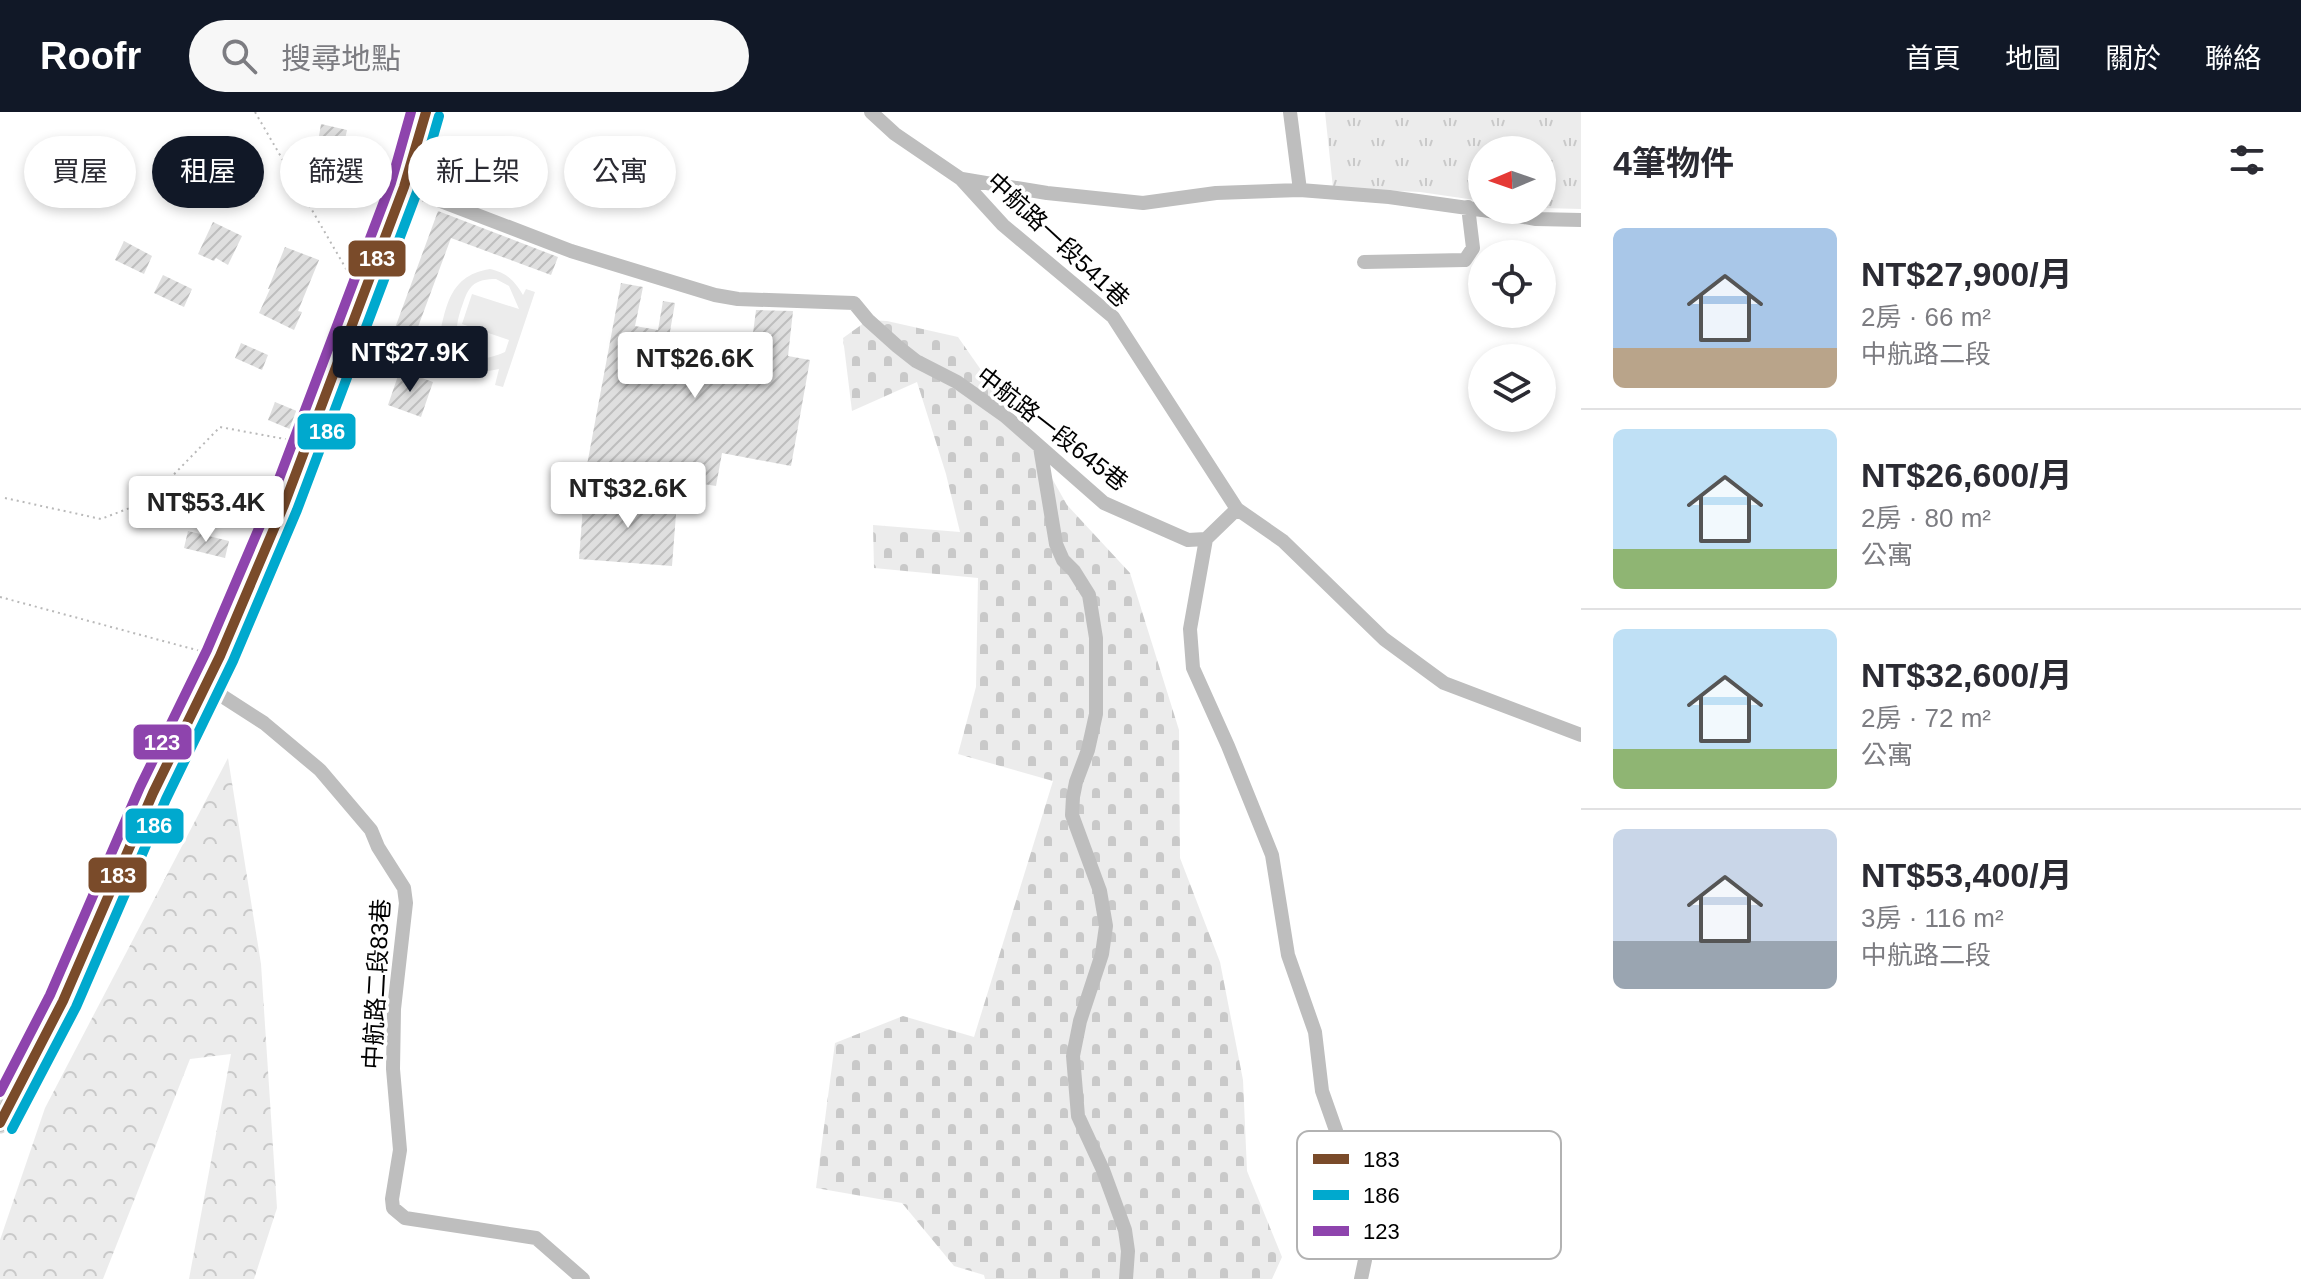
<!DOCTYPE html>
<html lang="zh-TW">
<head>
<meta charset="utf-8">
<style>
	body { margin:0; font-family:Helvetica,"Noto Sans TC",sans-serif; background:#f7f7f7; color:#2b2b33; height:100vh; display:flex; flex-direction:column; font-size:30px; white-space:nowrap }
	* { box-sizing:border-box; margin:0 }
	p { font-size:26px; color:#7c7c81 }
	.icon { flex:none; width:44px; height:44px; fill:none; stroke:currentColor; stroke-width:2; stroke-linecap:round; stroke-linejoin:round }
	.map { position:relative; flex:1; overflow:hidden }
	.drawer { display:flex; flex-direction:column; background:#fff; width:720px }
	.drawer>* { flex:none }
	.banner { position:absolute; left:24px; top:24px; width:760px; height:72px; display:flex; gap:16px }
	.needle { width:52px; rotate:268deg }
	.buttons { position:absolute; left:1468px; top:24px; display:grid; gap:16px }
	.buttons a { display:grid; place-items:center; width:88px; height:88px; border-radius:50%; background:#fff; box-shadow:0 4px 12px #0003; font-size:40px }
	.price { position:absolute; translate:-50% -68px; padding:0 18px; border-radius:8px; background:#fff; color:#222; font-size:26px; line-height:52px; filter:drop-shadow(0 2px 4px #0008) }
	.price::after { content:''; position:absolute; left:50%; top:48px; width:24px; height:18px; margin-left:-12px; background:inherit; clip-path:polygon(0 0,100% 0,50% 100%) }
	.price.on { background:#111827; color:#fff }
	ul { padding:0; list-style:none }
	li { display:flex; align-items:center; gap:24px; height:200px; padding:0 32px }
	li+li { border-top:2px solid #e1e1e2 }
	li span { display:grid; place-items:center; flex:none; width:224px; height:160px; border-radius:12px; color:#555 }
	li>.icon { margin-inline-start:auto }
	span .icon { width:96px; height:96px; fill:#fffc; stroke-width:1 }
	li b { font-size:34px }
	h2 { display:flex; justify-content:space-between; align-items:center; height:96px; padding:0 32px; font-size:34px }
	.tag { padding:0 28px; border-radius:36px; background:#fff; box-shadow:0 4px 12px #0003; font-size:28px; line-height:72px }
	.tag.on { background:#111827; color:#fff }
	header { display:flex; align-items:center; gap:48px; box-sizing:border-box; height:112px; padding:0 40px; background:#111827; color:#fff }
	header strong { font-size:38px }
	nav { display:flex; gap:44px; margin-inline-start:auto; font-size:28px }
	.search { width:560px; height:72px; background:#f7f7f7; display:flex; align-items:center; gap:20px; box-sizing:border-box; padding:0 28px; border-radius:44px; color:#7c7c81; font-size:30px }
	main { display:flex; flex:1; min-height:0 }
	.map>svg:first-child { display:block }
</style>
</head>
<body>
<header>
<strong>Roofr</strong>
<div class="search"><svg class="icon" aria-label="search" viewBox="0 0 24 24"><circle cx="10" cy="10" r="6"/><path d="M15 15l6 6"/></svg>搜尋地點</div>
<nav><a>首頁</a><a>地圖</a><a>關於</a><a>聯絡</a></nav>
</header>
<main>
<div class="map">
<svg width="1581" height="1167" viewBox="0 0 1581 1167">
	<defs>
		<pattern id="grass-tufts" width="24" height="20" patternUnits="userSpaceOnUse" patternTransform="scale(2)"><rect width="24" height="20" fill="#ececec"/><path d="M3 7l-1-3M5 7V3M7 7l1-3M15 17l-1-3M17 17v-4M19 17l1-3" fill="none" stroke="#c9c9c9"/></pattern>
		<pattern id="forest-crowns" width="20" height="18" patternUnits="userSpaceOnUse" patternTransform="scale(2)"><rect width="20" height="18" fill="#ececec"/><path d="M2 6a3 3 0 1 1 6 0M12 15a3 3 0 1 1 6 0" fill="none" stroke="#c9c9c9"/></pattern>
		<pattern id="cemetery-stones" width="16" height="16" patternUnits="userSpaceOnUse" patternTransform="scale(2)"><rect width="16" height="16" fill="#ececec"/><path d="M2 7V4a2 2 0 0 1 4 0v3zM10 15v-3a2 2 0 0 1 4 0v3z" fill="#c9c9c9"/></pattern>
		<pattern id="building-hatch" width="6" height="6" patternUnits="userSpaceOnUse" patternTransform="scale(2)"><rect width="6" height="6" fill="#dfdfdf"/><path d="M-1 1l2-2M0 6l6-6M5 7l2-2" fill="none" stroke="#bebebe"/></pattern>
	</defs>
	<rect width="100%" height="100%" fill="#fff"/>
	<!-- grass -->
	<path fill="url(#grass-tufts)" d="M1325,0H1581V97L1542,96V38H1482V89L1420,80L1333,76Z"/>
	<!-- forest -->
	<path fill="url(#forest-crowns)" d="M228,646L261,852L277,1096L254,1167H189L231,942L190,947L103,1167H0V1128L45,996Z"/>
	<!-- cemetery -->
	<path fill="url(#cemetery-stones)" d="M868,208L887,209L958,225L1032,331L1067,393L1130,461L1179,618L1180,746L1220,850L1243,968L1247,1059L1282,1145L1272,1167H985L984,1163L954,1154L902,1091L816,1076L835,931L903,904L974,925L1053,669L958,642L976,575L978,466L874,456L873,413L960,420L946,362L917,270L852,299L843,226Z"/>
	<!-- pitch -->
	<path fill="#ececec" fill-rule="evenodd" d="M490,157C507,161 514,168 523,183L526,177L535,180L503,275L495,273L499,257C481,261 466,263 453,248C447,242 445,240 436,238C446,201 445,164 490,157ZM496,167L509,174L519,197L472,182L462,212L509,228L505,240C465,258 448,235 461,197C464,189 466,180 472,174C478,168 487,167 496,167Z"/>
	<!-- building -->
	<path fill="url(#building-hatch)" d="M321,12L347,18L337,65L313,60Z
		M82,61H94L95,82H83Z
		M438,99L558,145L551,163L451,126L415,223L395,216Z
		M213,110L242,124L228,153L216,146L214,149L198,142Z
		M124,129L152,144L144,162L115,148Z
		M285,135L319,148L298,199L302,200L294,218L259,201L270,177H268Z
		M163,163L192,177L184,195L154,181Z
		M621,171L643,175L635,214L658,218L663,189L675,191L666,242L737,254L740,235L751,237L756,198L793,199L788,244L810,248L791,354L722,341L716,374L587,353Z
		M241,231L268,243L262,258L235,246Z
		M400,258L433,270L421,305L388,293Z
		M275,290L304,302L297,320L268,308Z
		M584,382L677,389L672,454L579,447Z
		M188,419L229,429L225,446L184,436Z"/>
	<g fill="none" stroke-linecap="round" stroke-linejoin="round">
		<defs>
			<path id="major" d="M0,1011L63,889L153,681L220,544L284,393L404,75L426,0"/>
		</defs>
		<!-- major casing -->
		<use href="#major" stroke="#dbdbdb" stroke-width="21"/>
		<!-- path -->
		<path stroke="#b9b9b9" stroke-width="2" stroke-dasharray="2 4" stroke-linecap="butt" d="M255,0L352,167
			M5,386L101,407L148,389L220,315L290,328
			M0,485L204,540"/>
		<!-- minor -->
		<path stroke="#bebebe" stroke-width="14" d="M871,0L895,22L961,67L1003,113L1113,205L1237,397
			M1290,0L1300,78
			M962,67L1047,81L1143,91L1216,81L1300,78L1389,85L1482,98
			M404,75L571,139L715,183L738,187L854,191L868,208L897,234L916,249L957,270L1005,304L1104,391L1188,428L1206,427L1237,397L1283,429L1384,527L1444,571L1581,623
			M1483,98L1536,107L1581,108
			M1364,150L1465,148L1473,136L1468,95
			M1040,335L1056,432L1063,448L1074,459L1089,483L1096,526V602L1088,638L1076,670L1073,685L1072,703L1100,779L1106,814L1102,842L1080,909L1073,944L1078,1004L1103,1058L1125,1118L1128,1139L1126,1167
			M1206,427L1190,517L1193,556L1228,634L1272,743L1288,843L1315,920L1322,979L1358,1081L1365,1148L1361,1167
			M205,573L264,611L320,658L371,718L378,735L404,776L406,791L394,897L393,957L400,1038L392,1087L393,1096L405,1106L536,1126L583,1167"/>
		<!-- major -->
		<use href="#major" stroke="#bebebe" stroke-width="18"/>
		<defs>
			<path id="bus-1" d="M0,1011L63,889L153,681L220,544L284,393L404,75L426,0"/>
			<path id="bus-2" d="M12,1017L76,895L166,687L233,549L297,398L417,80L439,4"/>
			<path id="bus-3" d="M0,980L50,883L140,675L207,538L271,388L391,71L411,0"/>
		</defs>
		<!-- bus-1 casing -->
		<use href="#bus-1" stroke="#fff" stroke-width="16"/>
		<!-- bus-2 casing -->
		<use href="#bus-2" stroke="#fff" stroke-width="16"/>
		<!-- bus-3 casing -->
		<use href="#bus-3" stroke="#fff" stroke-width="16"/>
		<!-- bus-1 -->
		<use href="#bus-1" stroke="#7a4b2a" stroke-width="10"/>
		<!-- bus-2 -->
		<use href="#bus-2" stroke="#00a9ce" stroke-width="10"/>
		<!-- bus-3 -->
		<use href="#bus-3" stroke="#8e44ad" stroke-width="10"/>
	</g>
	<g text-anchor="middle" stroke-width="7" stroke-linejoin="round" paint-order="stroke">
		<!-- street labels -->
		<g font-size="24" fill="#000" stroke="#fff">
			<text transform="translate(1058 128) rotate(43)" y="8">中航路一段541巷</text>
			<text transform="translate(1052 317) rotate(38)" y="8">中航路一段645巷</text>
			<text transform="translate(377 872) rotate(-87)" y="8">中航路二段83巷</text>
		</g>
	</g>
	<!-- legend -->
	<rect x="1297" y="1019" width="264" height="128" rx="12" fill="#fff" stroke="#b2b2b2" stroke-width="2"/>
	<rect x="1313" y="1042" width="36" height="10" fill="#7a4b2a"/>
	<rect x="1313" y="1078" width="36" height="10" fill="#00a9ce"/>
	<rect x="1313" y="1114" width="36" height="10" fill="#8e44ad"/>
	<g font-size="22" fill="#000">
		<text x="1363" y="1055">183</text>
		<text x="1363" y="1091">186</text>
		<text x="1363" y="1127">123</text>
	</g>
	<g stroke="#fff" stroke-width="3">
		<rect x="347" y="127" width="60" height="39" rx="8" fill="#7a4b2a"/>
		<rect x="296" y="300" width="61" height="39" rx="8" fill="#00a9ce"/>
		<rect x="132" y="611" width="61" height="38" rx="8" fill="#8e44ad"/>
		<rect x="124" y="695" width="61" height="38" rx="8" fill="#00a9ce"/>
		<rect x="87" y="744" width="61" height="38" rx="8" fill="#7a4b2a"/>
	</g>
	<g font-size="22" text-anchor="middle" font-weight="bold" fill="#fff">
		<text x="377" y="154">183</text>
		<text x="327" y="327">186</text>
		<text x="162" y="638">123</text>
		<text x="154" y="721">186</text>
		<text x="118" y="771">183</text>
	</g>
</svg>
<div class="buttons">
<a><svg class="needle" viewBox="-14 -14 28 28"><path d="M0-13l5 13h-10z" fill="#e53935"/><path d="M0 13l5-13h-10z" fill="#7c7c81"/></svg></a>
<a><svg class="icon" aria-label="locate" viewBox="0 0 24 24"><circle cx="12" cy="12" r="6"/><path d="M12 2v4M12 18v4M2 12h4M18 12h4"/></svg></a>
<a><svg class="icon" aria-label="layers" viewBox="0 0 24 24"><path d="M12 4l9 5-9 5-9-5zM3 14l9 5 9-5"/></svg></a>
</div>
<b class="price on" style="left:410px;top:282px">NT$27.9K</b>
<b class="price" style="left:695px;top:288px">NT$26.6K</b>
<b class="price" style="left:628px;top:418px">NT$32.6K</b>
<b class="price" style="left:206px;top:432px">NT$53.4K</b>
<div class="banner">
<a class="tag">買屋</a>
<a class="tag on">租屋</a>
<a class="tag">篩選</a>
<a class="tag">新上架</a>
<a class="tag">公寓</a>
</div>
</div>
<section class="drawer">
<h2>4筆物件<svg class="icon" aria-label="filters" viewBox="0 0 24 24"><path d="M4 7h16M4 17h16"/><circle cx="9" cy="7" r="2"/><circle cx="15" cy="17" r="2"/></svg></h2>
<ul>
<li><span style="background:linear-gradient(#a9c7e8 75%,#b9a48a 0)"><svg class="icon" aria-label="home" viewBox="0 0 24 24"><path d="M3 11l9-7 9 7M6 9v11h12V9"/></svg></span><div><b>NT$27,900/月</b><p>2房 · 66 m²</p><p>中航路二段</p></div></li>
<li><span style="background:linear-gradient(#bfe0f5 75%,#8fb573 0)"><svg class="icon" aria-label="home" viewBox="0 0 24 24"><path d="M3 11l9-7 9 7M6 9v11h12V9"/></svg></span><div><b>NT$26,600/月</b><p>2房 · 80 m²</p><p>公寓</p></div></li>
<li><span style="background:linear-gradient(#bfe0f5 75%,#8fb573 0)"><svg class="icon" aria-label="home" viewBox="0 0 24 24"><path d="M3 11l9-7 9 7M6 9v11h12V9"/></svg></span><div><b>NT$32,600/月</b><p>2房 · 72 m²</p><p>公寓</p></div></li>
<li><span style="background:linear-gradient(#c9d6e8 70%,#9aa5b1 0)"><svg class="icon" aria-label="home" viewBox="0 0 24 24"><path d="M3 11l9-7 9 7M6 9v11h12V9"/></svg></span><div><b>NT$53,400/月</b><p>3房 · 116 m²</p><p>中航路二段</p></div></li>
</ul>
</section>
</main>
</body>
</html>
